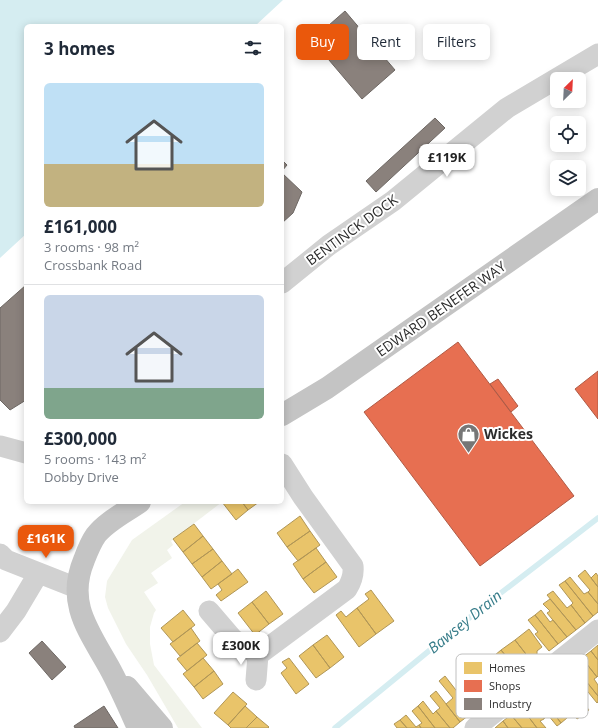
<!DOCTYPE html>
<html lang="en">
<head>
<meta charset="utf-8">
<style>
	body { margin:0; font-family:"Open Sans",sans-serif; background:#f6f6f7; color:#1f2937; height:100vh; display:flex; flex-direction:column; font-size:15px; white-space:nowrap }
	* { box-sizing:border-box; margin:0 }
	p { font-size:13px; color:#747a83 }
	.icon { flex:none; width:22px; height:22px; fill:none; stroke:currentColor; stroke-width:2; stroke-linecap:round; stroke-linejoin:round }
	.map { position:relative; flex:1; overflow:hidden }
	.side { position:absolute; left:24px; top:24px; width:260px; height:480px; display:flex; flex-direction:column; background:#fff; border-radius:6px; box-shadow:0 2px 10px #0003 }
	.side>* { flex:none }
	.top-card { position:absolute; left:296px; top:24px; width:242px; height:36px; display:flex; gap:8px }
	.needle { width:26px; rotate:24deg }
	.controls { position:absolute; left:550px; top:72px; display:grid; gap:8px }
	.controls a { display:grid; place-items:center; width:36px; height:36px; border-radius:6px; background:#fff; box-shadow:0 2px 10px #0003; font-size:20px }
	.price { position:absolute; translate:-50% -34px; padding:0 9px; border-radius:8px; background:#fff; color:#222; font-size:13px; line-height:26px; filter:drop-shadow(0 1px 2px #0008) }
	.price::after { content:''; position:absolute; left:50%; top:24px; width:12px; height:9px; margin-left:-6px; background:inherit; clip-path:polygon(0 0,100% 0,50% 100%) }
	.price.selected { background:#ea580c; color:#fff }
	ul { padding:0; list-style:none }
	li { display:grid; align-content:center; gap:8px; height:212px; padding:0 20px }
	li+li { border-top:1px solid #e0e1e3 }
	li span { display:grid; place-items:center; height:124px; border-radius:6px; color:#555 }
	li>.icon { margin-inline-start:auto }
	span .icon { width:72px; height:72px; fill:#fffc; stroke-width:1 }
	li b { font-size:17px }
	h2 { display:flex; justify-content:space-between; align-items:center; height:48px; padding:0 20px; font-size:17px }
	.tag { padding:0 14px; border-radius:6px; background:#fff; box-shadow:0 2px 10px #0003; font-size:14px; line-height:36px }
	.tag.selected { background:#ea580c; color:#fff }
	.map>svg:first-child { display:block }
</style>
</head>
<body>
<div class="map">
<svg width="598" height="728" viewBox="0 0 598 728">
	<rect width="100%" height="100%" fill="#fff"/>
	<!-- green -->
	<path fill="#f1f3ea" d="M185,502H222L171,541L173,545L167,550L172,558L151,573L158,583L144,592L156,610L154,613L150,627V644L154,665L202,728H178L147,675L126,644L108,608L105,597L107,581L132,540Z"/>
	<!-- water -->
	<path fill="#d5edf1" d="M0,0H283L255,26H26V234L0,258Z"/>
	<!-- homes -->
	<path fill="#e9c46a" stroke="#b09657" d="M222,502H242L248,510L236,520Z
		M242,502H259L248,510Z
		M300,516L310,531L287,547L277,533Z
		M194,524L203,536L183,552L173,539Z
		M310,531L320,545L298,561L287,547Z
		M203,536L213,549L192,564L183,552Z
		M316,548L326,562L303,579L293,564Z
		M213,549L222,561L202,577L192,564Z
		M222,561L232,574L211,589L202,577Z
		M326,562L337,577L314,593L303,579Z
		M238,569L248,582L221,601L216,595L222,590L218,584Z
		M585,570L598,587V604L588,592L590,590L578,576Z
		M596,573L598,576V587L591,578Z
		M570,577L584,594L588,592L598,604V612L593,616L565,581Z
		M565,581L593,616L585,623L571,605L573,603L559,585Z
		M371,590L394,621L376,634L357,608L369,599L365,594Z
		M266,591L283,614L269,624L252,602Z
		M553,591L567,608L571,605L585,623L576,630L547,595Z
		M550,599L576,630L567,637L547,613L550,611L543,604Z
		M252,602L269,624L255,635L238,613Z
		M357,608L376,634L359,647L336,615L341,611L346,617Z
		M183,610L195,625L173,642L161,628Z
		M541,610L550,622L553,620L567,637L558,644L535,615Z
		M535,615L558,644L549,651L535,634L538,632L528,620Z
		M191,628L200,641L180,656L170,644Z
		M529,629L542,647L537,651V655L533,658H529L515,640Z
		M327,635L344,657L330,668L313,645Z
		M515,640L529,658L525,661L524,665L520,668L515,667L501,650Z
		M197,643L207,655L187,671L177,659Z
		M313,645L330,668L316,678L299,656Z
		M598,645V660L591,651Z
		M501,650L515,667V672L511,676L507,674L502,678L488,661Z
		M591,651L598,660V676L597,677L582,658Z
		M203,658L214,671L194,687L183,674Z
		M289,658L309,684L296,694L281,673L287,668L282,662Z
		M582,658L597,677L594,679L598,685V696L573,665Z
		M573,665L598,696V702L597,703L584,687L579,690L564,672Z
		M214,671L223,684L203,699L194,687Z
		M564,672L579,690L575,693L589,710L583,715L555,680Z
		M445,676L473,712L460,722L446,704L453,698L439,681Z
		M555,680L583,715L577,719L565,703L561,706L547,686Z
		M547,686L561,706L559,707L567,718L561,723L538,693Z
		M436,691L460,722L453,728H450L436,711L440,708L430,696Z
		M233,692L247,704L228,725L214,713Z
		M538,693L561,723L557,726L548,715L544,719L529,700Z
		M529,700L544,719L540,721L546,728H537L521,707Z
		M423,701L433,714L436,711L450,728H435L418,706Z
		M245,706L257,717L246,728H231L228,725Z
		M418,706L435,728H421L419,725L422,723L412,711Z
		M521,707L537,728H522L511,715Z
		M406,715L416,727L419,725L421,728H407L400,720Z
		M511,715L522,728H508L503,721Z
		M257,717L269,727L268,728H246Z
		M400,720L407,728H397L394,724Z
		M503,721L508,728H495Z"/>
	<!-- shops -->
	<path fill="#e76f51" stroke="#af5b46" d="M458,342L574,496L480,566L364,412Z
		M598,371V419L575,389Z
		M498,379L518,406L511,412L490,384Z"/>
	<!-- industry -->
	<path fill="#8a817c" stroke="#6e6864" d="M345,11L395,70L362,99L312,40Z
		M435,118L445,128L376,192L366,181Z
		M282,160L287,165L282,171Z
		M282,173L302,192L293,213L282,223Z
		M26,285V400L10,410L0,400V308Z
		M42,641L66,667L52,680L29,653Z
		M104,706L118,728H75L74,726Z"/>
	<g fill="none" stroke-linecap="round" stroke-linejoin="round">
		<!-- stream -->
		<path stroke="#d5edf1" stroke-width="5.5" d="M335,728L480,609L598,518"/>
		<!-- minor -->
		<path stroke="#d1d1d1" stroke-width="21" d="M282,283L329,245L393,201L507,108L598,54
			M0,446L26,453
			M0,554L6,560L77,588
			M209,611L233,639L258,655L347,589C352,581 354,575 353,566L303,497L282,464
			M0,632L16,611L38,574
			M256,680L258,655
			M475,728L598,630"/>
		<!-- major -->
		<path stroke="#c4c4c4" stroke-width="22" d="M282,415L327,388L598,199
			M127,687L162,728
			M138,728C129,708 120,687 109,667C89,631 66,603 84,560C87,552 91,542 96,535C107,521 126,512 140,502"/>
	</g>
	<!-- icons -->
	<defs>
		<symbol id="shop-pin" viewBox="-11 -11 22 30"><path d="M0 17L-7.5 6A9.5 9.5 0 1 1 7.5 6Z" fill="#767676" stroke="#fff"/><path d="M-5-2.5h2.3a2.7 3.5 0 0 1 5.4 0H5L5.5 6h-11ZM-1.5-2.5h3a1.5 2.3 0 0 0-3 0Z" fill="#fff"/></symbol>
	</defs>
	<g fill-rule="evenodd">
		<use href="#shop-pin" x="456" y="422" width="25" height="34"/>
	</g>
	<g text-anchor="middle" stroke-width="4" stroke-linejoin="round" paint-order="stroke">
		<!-- street labels -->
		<g font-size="14" fill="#2c2c2c" stroke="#fff">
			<text transform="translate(352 230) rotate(-36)" y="5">BENTINCK DOCK</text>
			<text transform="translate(441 309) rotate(-35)" y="5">EDWARD BENEFER WAY</text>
		</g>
		<!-- poi labels -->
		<g font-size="14" font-weight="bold" fill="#2c2c2c" stroke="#fff" text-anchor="start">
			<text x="484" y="439">Wickes</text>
		</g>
		<!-- water labels -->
		<g font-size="15" font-style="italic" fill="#367c89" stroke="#fff">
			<text transform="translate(465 622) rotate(-39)" y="5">Bawsey Drain</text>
		</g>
	</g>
	<!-- legend -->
	<rect x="456" y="654" width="132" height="64" rx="6" fill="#fff" stroke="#c0c0c0" stroke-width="1"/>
	<rect x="464" y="662" width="18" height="12" fill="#e9c46a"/>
	<rect x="464" y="680" width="18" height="12" fill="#e76f51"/>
	<rect x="464" y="698" width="18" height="12" fill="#8a817c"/>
	<g font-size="11" fill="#2c2c2c">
		<text x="489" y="672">Homes</text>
		<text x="489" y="690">Shops</text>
		<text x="489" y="708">Industry</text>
	</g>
</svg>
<div class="controls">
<a><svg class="needle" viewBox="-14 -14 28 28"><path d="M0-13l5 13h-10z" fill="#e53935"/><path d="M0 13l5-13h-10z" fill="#747a83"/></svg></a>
<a><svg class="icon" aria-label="locate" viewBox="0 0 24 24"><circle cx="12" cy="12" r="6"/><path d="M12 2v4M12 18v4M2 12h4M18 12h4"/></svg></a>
<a><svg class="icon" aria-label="layers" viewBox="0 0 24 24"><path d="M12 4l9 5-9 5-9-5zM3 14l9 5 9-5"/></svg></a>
</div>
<b class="price" style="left:447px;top:178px">£119K</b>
<b class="price selected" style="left:46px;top:559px">£161K</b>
<b class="price" style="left:241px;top:666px">£300K</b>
<div class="top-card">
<a class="tag selected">Buy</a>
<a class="tag">Rent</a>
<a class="tag">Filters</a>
</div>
<section class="side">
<h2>3 homes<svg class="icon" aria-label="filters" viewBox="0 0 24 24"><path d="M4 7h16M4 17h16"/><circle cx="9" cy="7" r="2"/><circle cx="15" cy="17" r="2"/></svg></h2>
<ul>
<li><span style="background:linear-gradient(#bfe0f5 65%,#c2b280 0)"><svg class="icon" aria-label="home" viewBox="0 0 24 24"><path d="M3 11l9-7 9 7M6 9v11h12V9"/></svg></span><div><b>£161,000</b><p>3 rooms · 98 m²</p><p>Crossbank Road</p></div></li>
<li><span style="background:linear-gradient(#c9d6e8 75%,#7fa58c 0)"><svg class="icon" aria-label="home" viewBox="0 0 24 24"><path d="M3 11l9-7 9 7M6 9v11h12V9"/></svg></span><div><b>£300,000</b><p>5 rooms · 143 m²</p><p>Dobby Drive</p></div></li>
</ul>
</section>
</div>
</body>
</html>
